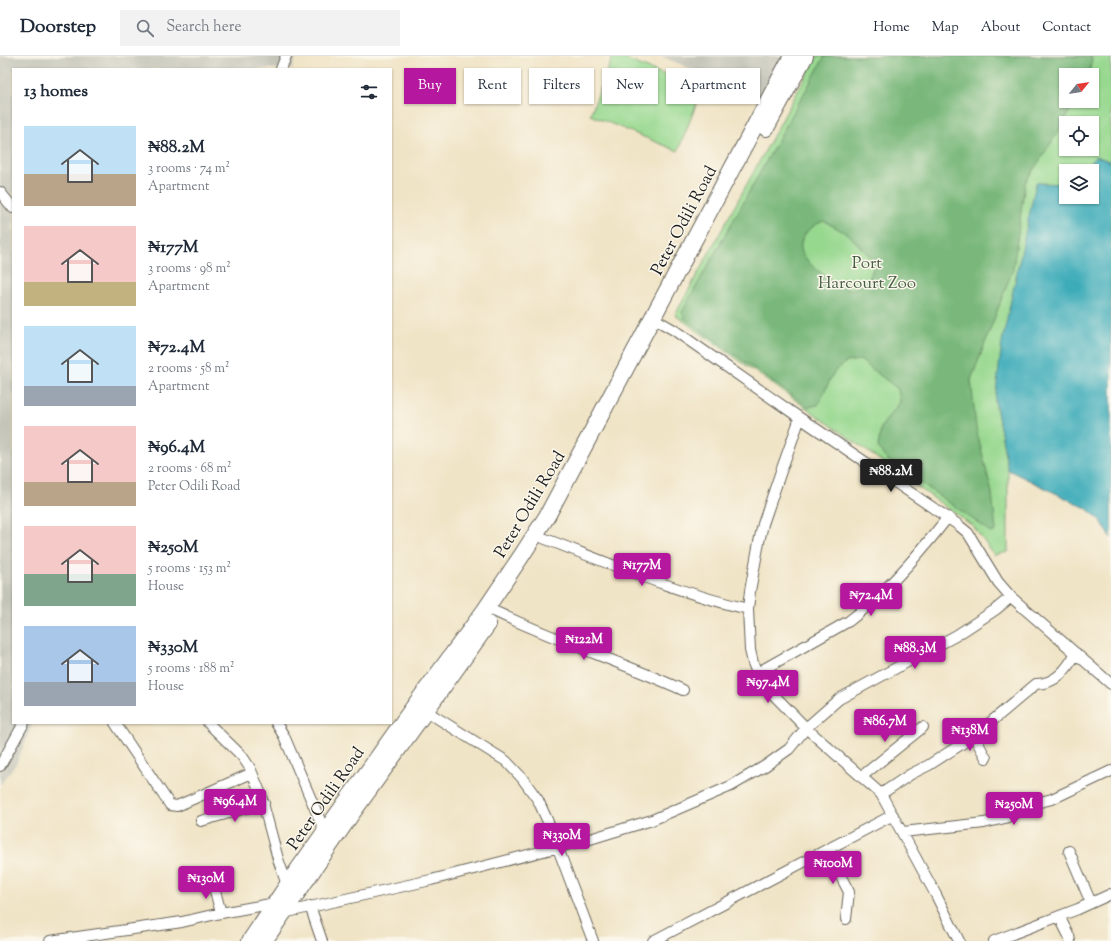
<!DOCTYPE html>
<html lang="en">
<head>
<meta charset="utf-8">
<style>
	body { margin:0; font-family:"Sorts Mill Goudy",serif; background:#f2f2f3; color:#1f2937; height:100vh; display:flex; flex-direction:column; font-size:15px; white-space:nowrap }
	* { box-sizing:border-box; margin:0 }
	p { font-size:13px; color:#747a83 }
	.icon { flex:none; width:22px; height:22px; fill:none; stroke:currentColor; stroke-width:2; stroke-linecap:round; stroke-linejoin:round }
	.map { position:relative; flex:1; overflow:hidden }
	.sheet { position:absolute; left:12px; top:12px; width:380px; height:656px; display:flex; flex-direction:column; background:#fff; border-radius:0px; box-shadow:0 1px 3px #0004 }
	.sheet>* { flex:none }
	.guide { position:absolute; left:404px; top:12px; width:380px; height:36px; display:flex; gap:8px }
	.needle { width:26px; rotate:60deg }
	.buttons { position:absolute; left:1059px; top:12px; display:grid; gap:8px }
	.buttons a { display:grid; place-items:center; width:40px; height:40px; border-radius:0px; background:#fff; box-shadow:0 1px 3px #0004; font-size:20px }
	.price { position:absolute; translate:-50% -34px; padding:0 9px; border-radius:4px; background:#b5179e; color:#fff; font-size:13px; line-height:26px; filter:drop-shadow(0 1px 2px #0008) }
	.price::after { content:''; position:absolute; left:50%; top:24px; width:12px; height:9px; margin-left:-6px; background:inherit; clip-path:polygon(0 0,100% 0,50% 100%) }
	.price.on { background:#222; color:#fff }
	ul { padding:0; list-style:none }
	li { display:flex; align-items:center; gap:12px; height:100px; padding:0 12px }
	li span { display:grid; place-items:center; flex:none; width:112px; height:80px; border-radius:0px; color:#555 }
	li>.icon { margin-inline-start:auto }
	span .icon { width:48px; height:48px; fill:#fffc; stroke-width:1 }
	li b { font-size:17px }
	h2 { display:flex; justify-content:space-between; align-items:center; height:48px; padding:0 12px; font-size:17px }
	.tag { padding:0 14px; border-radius:0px; background:#fff; box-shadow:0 1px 3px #0004; font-size:14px; line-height:36px }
	.tag.on { background:#b5179e; color:#fff }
	header { display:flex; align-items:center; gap:24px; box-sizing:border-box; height:56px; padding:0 20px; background:#fff; border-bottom:1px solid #e0e1e3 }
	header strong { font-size:19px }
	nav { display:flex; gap:22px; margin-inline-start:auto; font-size:14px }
	.search { width:280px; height:36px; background:#f2f2f3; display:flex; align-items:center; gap:10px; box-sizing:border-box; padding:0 14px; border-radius:0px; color:#747a83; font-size:15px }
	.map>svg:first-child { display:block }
</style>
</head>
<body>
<header>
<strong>Doorstep</strong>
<div class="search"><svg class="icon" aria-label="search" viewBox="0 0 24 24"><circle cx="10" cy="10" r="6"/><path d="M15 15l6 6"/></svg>Search here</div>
<nav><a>Home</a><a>Map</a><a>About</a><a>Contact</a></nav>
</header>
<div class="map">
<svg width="1111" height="885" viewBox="0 0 1111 885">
	<rect width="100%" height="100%" fill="#fbf7ec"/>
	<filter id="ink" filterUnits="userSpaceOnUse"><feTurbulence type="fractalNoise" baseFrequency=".025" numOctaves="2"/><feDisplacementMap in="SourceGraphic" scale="8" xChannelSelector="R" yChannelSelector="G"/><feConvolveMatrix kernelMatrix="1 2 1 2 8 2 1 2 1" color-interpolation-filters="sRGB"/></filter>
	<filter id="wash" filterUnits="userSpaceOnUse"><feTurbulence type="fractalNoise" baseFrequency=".012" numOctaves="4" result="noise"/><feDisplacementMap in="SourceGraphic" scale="16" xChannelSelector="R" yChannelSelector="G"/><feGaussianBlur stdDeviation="0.9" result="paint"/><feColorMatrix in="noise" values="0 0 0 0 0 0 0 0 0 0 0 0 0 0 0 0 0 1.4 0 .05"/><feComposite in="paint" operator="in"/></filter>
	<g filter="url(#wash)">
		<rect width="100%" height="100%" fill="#f0e4c6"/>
		<!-- industrial -->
		<path fill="#c4c5b9" d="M0,0H297L292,13H13V667H33L16,708L0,729Z
			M661,0H785L762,44Z"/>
		<!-- green -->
		<path fill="#97d88f" stroke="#5a7a56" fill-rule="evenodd" d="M613,0H618L702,34L678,95L590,59Z
			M817,0H1111V106L1096,100L1085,115H1066V128L1036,127L995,345L1008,414V496L994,499L973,470L675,259ZM1066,19H1092V45H1066ZM1066,67H1092V93H1066Z"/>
		<!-- forest -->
		<path fill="#79b87a" stroke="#4a6a4b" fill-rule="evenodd" d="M825,0H1090L1092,2L1089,19H1066V45H1075L1058,76L1025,127L1013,213L971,324L976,372L992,437L996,475L991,477L984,471L885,402L878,391L881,371L900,346L898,333L860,304L846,306L834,316L818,349L808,351L685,263L682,256ZM824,165L849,179L872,203C873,207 874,212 872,215C870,225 859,233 849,233C843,233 835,226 830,223C822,218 813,212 807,204C792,187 807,171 824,165Z"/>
		<!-- water -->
		<path fill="#3dacb9" stroke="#2c646a" d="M1096,100L1111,106V482L1101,465L1086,452L1008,414L995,345L1002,286L1036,127L1066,128V141H1092V115H1085Z"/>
	</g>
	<g filter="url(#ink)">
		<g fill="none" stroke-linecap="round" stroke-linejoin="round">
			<defs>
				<path id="minor" d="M281,13L286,0
					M0,136L13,152
					M653,262L674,274L800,362L957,468L968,477L998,526L1011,541L1111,628
					M800,362L780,418L763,468L759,486L750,535L748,553L750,594L753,607L757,617L768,633L806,672L881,738L936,839L959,885
					M543,482C611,508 678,537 748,553
					M496,556C557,585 621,606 683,634
					M757,617L849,565C885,538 920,497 948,461
					M426,655L506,705L522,722L538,744L548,766L593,885
					M115,667L170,749L177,750L252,717
					M208,667L242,700L250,712L260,736L278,803L287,829
					M276,667L284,680L325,776
					M974,680L986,702
					M0,710L24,667
					M861,721L923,671
					M881,738L911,718L929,709L974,680L1036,628C1056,628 1067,613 1076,597
					M201,765L264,747
					M903,776L984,767L1005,762L1036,747L1052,743L1111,715
					M827,794L849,836L846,863
					M1069,795L1091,847
					M212,824L221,857
					M310,850L322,885
					M283,857L431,824L590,783L652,764L731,730L765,710L789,693L806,672L839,643L957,579L995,554L1011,541
					M1059,860L1069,880L1070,885
					M50,885L182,866L221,857L275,847
					M653,885L893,759
					M994,885L1078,853L1111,838"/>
				<path id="primary" d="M766,72L805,0
					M250,885L295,818L413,652L485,554L522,499L547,460L792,0
					M264,885L350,760L488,568"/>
			</defs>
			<!-- minor casing -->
			<use href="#minor" stroke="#666258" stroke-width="12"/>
			<!-- primary casing -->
			<use href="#primary" stroke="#666258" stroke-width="18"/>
			<!-- minor -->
			<use href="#minor" stroke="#fff" stroke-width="10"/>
			<!-- primary -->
			<use href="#primary" stroke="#fff" stroke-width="16"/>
		</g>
	</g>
	<g text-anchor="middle" stroke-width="3" stroke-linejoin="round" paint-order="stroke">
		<!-- street labels -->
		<g font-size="17" fill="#1c1c1c" stroke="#fbf7ec">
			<text transform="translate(683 164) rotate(-62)" y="6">Peter Odili Road</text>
			<text transform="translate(529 448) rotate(-59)" y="6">Peter Odili Road</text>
			<text transform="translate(325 742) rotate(-55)" y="6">Peter Odili Road</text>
		</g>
		<!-- park labels -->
		<g font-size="17" fill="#475e44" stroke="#fbf7ec">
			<text x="867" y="212">Port<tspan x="867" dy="20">Harcourt Zoo</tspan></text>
		</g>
	</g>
</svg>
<div class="buttons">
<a><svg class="needle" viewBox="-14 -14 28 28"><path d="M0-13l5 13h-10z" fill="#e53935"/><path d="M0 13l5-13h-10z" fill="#747a83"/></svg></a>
<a><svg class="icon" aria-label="locate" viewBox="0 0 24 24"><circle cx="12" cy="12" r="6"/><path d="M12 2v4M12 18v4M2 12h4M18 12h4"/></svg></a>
<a><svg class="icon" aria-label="layers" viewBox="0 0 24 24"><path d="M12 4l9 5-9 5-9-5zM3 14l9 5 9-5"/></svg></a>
</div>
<b class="price on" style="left:891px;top:437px">₦88.2M</b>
<b class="price" style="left:642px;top:531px">₦177M</b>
<b class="price" style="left:871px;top:561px">₦72.4M</b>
<b class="price" style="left:584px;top:605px">₦122M</b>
<b class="price" style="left:915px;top:614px">₦88.3M</b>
<b class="price" style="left:768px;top:648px">₦97.4M</b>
<b class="price" style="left:885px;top:687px">₦86.7M</b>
<b class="price" style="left:970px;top:696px">₦138M</b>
<b class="price" style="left:235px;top:767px">₦96.4M</b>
<b class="price" style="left:1014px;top:770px">₦250M</b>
<b class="price" style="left:562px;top:801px">₦330M</b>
<b class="price" style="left:833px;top:829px">₦100M</b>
<b class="price" style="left:206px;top:844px">₦130M</b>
<div class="guide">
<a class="tag on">Buy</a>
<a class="tag">Rent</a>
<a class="tag">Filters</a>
<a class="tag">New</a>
<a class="tag">Apartment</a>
</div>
<section class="sheet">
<h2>13 homes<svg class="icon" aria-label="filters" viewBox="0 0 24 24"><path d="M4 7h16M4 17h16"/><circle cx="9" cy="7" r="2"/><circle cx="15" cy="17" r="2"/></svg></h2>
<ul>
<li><span style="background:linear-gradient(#bfe0f5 60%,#b9a48a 0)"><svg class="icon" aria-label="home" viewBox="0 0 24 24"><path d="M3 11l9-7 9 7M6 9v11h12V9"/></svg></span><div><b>₦88.2M</b><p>3 rooms · 74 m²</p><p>Apartment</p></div></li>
<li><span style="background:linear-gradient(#f6c9c9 70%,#c2b280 0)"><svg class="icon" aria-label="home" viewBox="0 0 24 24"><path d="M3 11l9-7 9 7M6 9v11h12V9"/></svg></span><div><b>₦177M</b><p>3 rooms · 98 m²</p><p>Apartment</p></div></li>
<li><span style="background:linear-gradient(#bfe0f5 75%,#9aa5b1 0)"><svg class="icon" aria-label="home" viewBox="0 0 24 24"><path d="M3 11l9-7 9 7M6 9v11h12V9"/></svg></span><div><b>₦72.4M</b><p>2 rooms · 58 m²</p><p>Apartment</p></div></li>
<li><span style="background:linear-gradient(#f6c9c9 70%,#b9a48a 0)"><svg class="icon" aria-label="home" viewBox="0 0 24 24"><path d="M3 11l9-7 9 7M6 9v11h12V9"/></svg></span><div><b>₦96.4M</b><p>2 rooms · 68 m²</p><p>Peter Odili Road</p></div></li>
<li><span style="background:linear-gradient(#f6c9c9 60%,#7fa58c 0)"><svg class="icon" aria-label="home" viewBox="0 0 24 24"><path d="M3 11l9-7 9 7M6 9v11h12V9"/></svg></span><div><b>₦250M</b><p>5 rooms · 153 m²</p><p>House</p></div></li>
<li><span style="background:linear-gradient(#a9c7e8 70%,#9aa5b1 0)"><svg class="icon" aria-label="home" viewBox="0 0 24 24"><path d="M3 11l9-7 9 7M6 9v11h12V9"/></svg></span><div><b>₦330M</b><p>5 rooms · 188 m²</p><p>House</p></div></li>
</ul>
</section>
</div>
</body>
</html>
